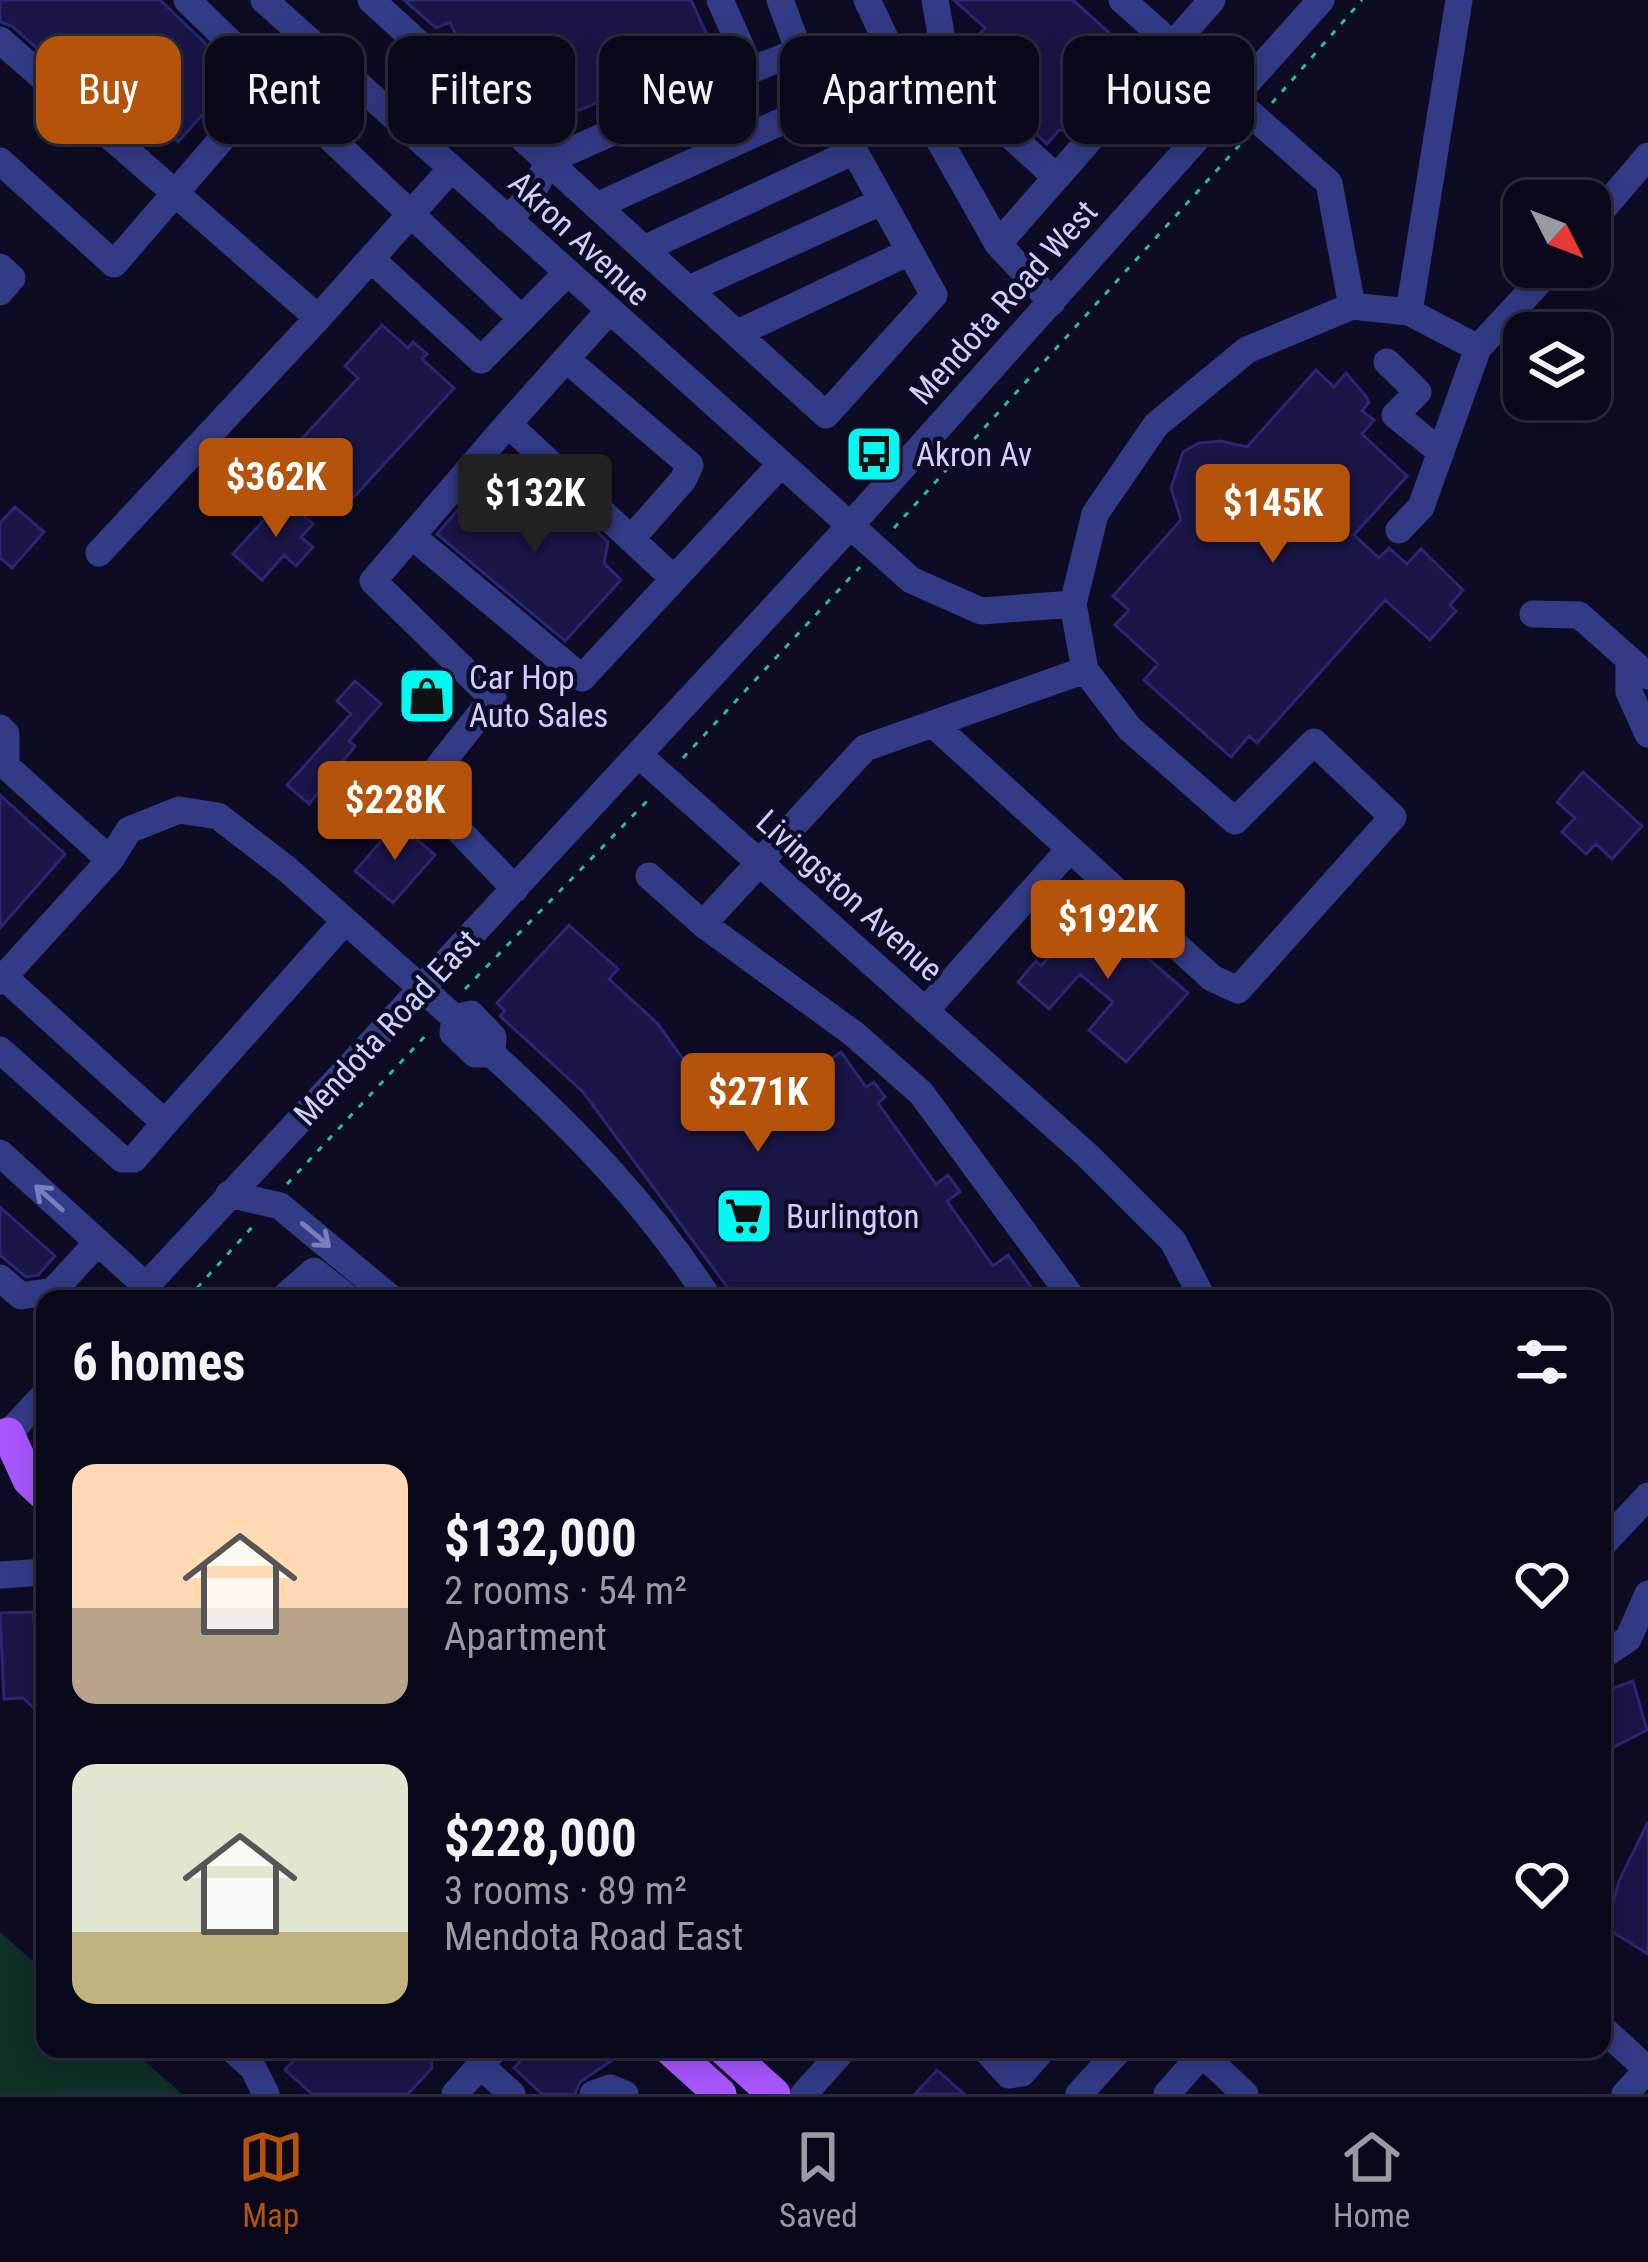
<!DOCTYPE html>
<html lang="en">
<head>
<meta charset="utf-8">
<style>
	body { margin:0; font-family:"Roboto Condensed",sans-serif; background:#131224; color:#f1f3f6; height:100vh; display:flex; flex-direction:column; font-size:45px; white-space:nowrap }
	* { box-sizing:border-box; margin:0 }
	p { font-size:39px; color:#999aa3 }
	.icon { flex:none; width:66px; height:66px; fill:none; stroke:currentColor; stroke-width:2; stroke-linecap:round; stroke-linejoin:round }
	.map { position:relative; flex:1; overflow:hidden }
	.sheet { position:absolute; left:36px; top:1290px; width:1575px; height:768px; display:flex; flex-direction:column; background:#0a091b; border-radius:24px; box-shadow:0 6px 30px #0003,0 0 0 3px #2a2a3a }
	.sheet>* { flex:none }
	.top-card { position:absolute; left:36px; top:36px; width:1578px; height:108px; display:flex; gap:24px }
	.needle { width:78px; rotate:132deg }
	.fabs { position:absolute; left:1503px; top:180px; display:grid; gap:24px }
	.fabs a { display:grid; place-items:center; width:108px; height:108px; border-radius:24px; background:#0a091b; box-shadow:0 6px 30px #0003,0 0 0 3px #2a2a3a; font-size:60px }
	.price { position:absolute; translate:-50% -102px; padding:0 27px; border-radius:12px; background:#b45309; color:#fff; font-size:39px; line-height:78px; filter:drop-shadow(0 3px 6px #0008) }
	.price::after { content:''; position:absolute; left:50%; top:72px; width:36px; height:27px; margin-left:-18px; background:inherit; clip-path:polygon(0 0,100% 0,50% 100%) }
	.price.on { background:#222; color:#fff }
	ul { padding:0; list-style:none }
	li { display:flex; align-items:center; gap:36px; height:300px; padding:0 36px }
	li span { display:grid; place-items:center; flex:none; width:336px; height:240px; border-radius:24px; color:#555 }
	li>.icon { margin-inline-start:auto }
	span .icon { width:144px; height:144px; fill:#fffc; stroke-width:1 }
	li b { font-size:51px }
	h2 { display:flex; justify-content:space-between; align-items:center; height:144px; padding:0 36px; font-size:51px }
	.tag { padding:0 42px; border-radius:24px; background:#0a091b; box-shadow:0 6px 30px #0003,0 0 0 3px #2a2a3a; font-size:42px; line-height:108px }
	.tag.on { background:#b45309; color:#fff }
	.tabs { display:flex; justify-content:space-around; align-items:center; height:168px; border-top:3px solid #2a2a3a; background:#0a091b; font-size:33px; color:#999aa3 }
	.tabs a { display:grid; justify-items:center; gap:6px }
	.tabs .on { color:#b45309 }
	.map>svg:first-child { display:block }
</style>
</head>
<body>
<div class="map">
<svg width="1648" height="2094" viewBox="0 0 1648 2094">
	<rect width="100%" height="100%" fill="#0d0c24"/>
	<!-- green -->
	<path fill="#0f2f29" d="M0,1932L45,1972V2049H131L182,2094H0Z"/>
	<!-- building -->
	<path fill="#1a1647" stroke="#2b2675" stroke-width="3" d="M0,0H160L238,75L178,142L102,76L88,93L12,26L0,22Z
		M404,0H691L714,50L542,127L521,79L496,90L469,65L450,22L436,28Z
		M954,0H1073L1129,51L1114,69L1115,83L1074,130H1059L1047,144L966,71L963,53L985,28Z
		M382,325L408,348L413,342L427,354L422,359L454,388L342,510L285,457L358,378L345,366Z
		M1316,370L1334,387L1346,373L1365,395L1369,402L1362,411L1374,420L1362,434L1407,476L1354,535L1379,558L1389,548L1407,564L1421,549L1463,590L1450,605L1456,611L1430,640L1385,600L1257,743L1249,736L1231,757L1144,680L1158,664L1115,625L1129,610L1113,596L1181,520L1171,488L1183,452L1199,443L1221,441L1247,447Z
		M481,483L494,494L501,486L540,521L561,498L608,542L604,563L621,580L565,641L437,534Z
		M284,498L313,524L301,537L313,547L296,566L284,555L262,580L233,554Z
		M15,507L44,532L12,568L0,558V523Z
		M436,669L453,685L419,724L401,708Z
		M355,681L381,704L349,741L355,746L309,804L287,785L351,714L337,701Z
		M1583,772L1642,826L1612,859L1596,844L1586,854L1562,832L1575,818L1557,802Z
		M0,795L65,854L0,928Z
		M397,823L435,855L393,903L355,871Z
		M1085,904L1188,993L1126,1062L1089,1030L1113,1002L1080,974L1049,1009L1018,982L1036,961L1041,966L1079,923L1073,918Z
		M569,925L618,969L609,979L658,1024L700,1083L723,1066L756,1113L841,1052L866,1087L874,1082L885,1097L878,1103L936,1184L948,1175L960,1192L947,1201L993,1266L1008,1255L1040,1299H736L583,1092L500,1016L505,1011L497,1003Z
		M0,1207L55,1256L38,1275L26,1277L0,1255Z
		M33,1612L34,1623L45,1633V1718L23,1698L4,1699L0,1613Z
		M1633,1681L1647,1730L1602,1753V1692Z
		M1648,1822V1954L1606,1928L1619,1881Z
		M304,2049H430L432,2068L408,2094H312L285,2070Z
		M531,2049H598L611,2061L580,2082L575,2094H542L514,2068Z
		M937,2070L964,2094H915Z"/>
	<g fill="none" stroke-linecap="round" stroke-linejoin="round">
		<!-- path -->
		<path stroke="#24bfa0" stroke-width="3" stroke-dasharray="6 9" stroke-linecap="butt" d="M1272,103L1362,0
			M894,528L1245,139
			M683,758L860,567
			M465,989L650,798
			M287,1184L428,1033
			M187,1299L255,1224"/>
		<!-- minor -->
		<path stroke="#333b87" stroke-width="27" d="M264,0L911,580L981,611L1073,604L1095,514L1156,425L1247,350L1352,306L1329,183L1122,0
			M371,0L826,415L934,295L799,51L751,70
			M780,0L799,51
			M867,0L904,78L998,244
			M935,0L949,80L1056,177
			M0,40L318,318L451,169
			M313,44L271,82L522,319
			M0,161L114,264L271,82L187,0
			M599,205L824,102
			M507,219L529,198L550,160L751,70L720,0
			M1590,224L1648,156
			M646,248L852,152
			M371,259L481,360L567,273
			M0,267L12,278L0,292
			M689,289L881,202
			M1052,302L998,244L1212,0
			M1352,306L1409,312L1478,348L1553,267
			M1409,312L1459,0
			M607,313L508,424L674,579L780,465
			M738,333L909,252
			M566,359L690,465L683,480L631,539
			M1387,362L1418,392L1395,415L1441,452
			M508,424L373,581L493,698L420,790L515,889
			M1399,530L1421,507L1478,348
			M412,536L582,678L674,579
			M99,553L318,318
			M1073,604L1085,670L865,748L703,924L854,1034L921,1093L1073,1299
			M1533,614L1579,615L1648,676
			M1629,659V692L1648,734
			M933,724L1212,978L1238,990L1393,817L1314,742L1235,821L1130,729L1085,670
			M0,728L6,734V766L110,860L0,981
			M640,756L1087,1155L1173,1241L1203,1299
			M110,860L129,830L179,810L218,816L288,870L455,1018L471,1014L493,1037L492,1054
			M649,876L703,924
			M4,977L165,1123L345,921
			M925,1011L1069,850
			M455,1018L453,1033L475,1054H492C575,1130 648,1204 709,1299
			M0,1050L122,1159H134L165,1123
			M0,1153L146,1286
			M229,1194L280,1206L392,1299
			M0,1278L21,1296L53,1291L98,1242
			M134,1299L849,527L1321,0
			M282,1299L314,1271L349,1299
			M8,1434L45,1394
			M1602,1545L1648,1496
			M0,1575L45,1572
			M1602,1656L1628,1639L1648,1594
			M1602,2028L1648,2070
			M232,2049L253,2068L266,2094
			M985,2049L1009,2075L1022,2073L1043,2049
			M1197,2049L1245,2094
			M480,2065L512,2094
			M455,2094L495,2049
			M593,2094L610,2088L625,2094
			M804,2094L844,2049
			M1079,2094L1120,2049
			M1167,2094L1202,2054
			M1625,2094L1647,2070"/>
		<!-- major -->
		<path stroke="#a956ff" stroke-width="33" d="M8,1434L29,1480L45,1495
			M670,2049L720,2094
			M724,2049L774,2094"/>
	</g>
	<!-- one-way arrows -->
	<defs><path id="oneway-shaft" d="M-6 0H5M1.5-3L5.5 0L1.5 3" fill="none" stroke-width="1.6" stroke-linecap="round" stroke-linejoin="round" transform="scale(3)"/></defs>
	<g stroke="#797ebd">
		<use href="#oneway-shaft" transform="translate(49 1198) rotate(-138)"/>
		<use href="#oneway-shaft" transform="translate(316 1235) rotate(40)"/>
	</g>
	<!-- icons -->
	<defs>
		<symbol id="bus-square" viewBox="-11 -11 22 22"><rect x="-9" y="-9" width="18" height="18" rx="4" fill="#00faf1" stroke="#0d0c24"/><path d="M-5-6H5V4H4V6H2V4H-2V6H-4V4H-5ZM-3.5-4V0h7V-4ZM-3.5 1.2v1.5H-2V1.2ZM2 1.2v1.5H3.5V1.2Z" fill="#111"/></symbol>
		<symbol id="shop-square" viewBox="-11 -11 22 22"><rect x="-9" y="-9" width="18" height="18" rx="4" fill="#00faf1" stroke="#0d0c24"/><path d="M-5-2.5h2.3a2.7 3.5 0 0 1 5.4 0H5L5.5 6h-11ZM-1.5-2.5h3a1.5 2.3 0 0 0-3 0Z" fill="#111"/></symbol>
		<symbol id="supermarket-square" viewBox="-11 -11 22 22"><rect x="-9" y="-9" width="18" height="18" rx="4" fill="#00faf1" stroke="#0d0c24"/><path d="M-6-5.5h2.5l.6 2H6L4.5 2H-2.5L-4.4-4H-6ZM-1.5 3.2a1.3 1.3 0 1 0 .1 0ZM3 3.2a1.3 1.3 0 1 0 .1 0Z" fill="#111"/></symbol>
	</defs>
	<g fill-rule="evenodd">
		<use href="#bus-square" x="841" y="421" width="66" height="66"/>
		<use href="#shop-square" x="394" y="663" width="66" height="66"/>
		<use href="#supermarket-square" x="711" y="1183" width="66" height="66"/>
	</g>
	<g text-anchor="middle" stroke-width="9" stroke-linejoin="round" paint-order="stroke">
		<!-- street labels -->
		<g font-size="33" fill="#cfd0ff" stroke="#0d0c24">
			<text transform="translate(580 238) rotate(43)" y="12">Akron Avenue</text>
			<text transform="translate(1003 302) rotate(-48)" y="12">Mendota Road West</text>
			<text transform="translate(850 895) rotate(42)" y="12">Livingston Avenue</text>
			<text transform="translate(386 1027) rotate(-47)" y="12">Mendota Road East</text>
		</g>
		<!-- poi labels -->
		<g font-size="33" fill="#cfd0ff" stroke="#0d0c24" text-anchor="start">
			<text x="916" y="466">Akron Av</text>
			<text x="469" y="689">Car Hop<tspan x="469" dy="38">Auto Sales</tspan></text>
			<text x="786" y="1228">Burlington</text>
		</g>
	</g>
</svg>
<div class="fabs">
<a><svg class="needle" viewBox="-14 -14 28 28"><path d="M0-13l5 13h-10z" fill="#e53935"/><path d="M0 13l5-13h-10z" fill="#999aa3"/></svg></a>
<a><svg class="icon" aria-label="layers" viewBox="0 0 24 24"><path d="M12 4l9 5-9 5-9-5zM3 14l9 5 9-5"/></svg></a>
</div>
<b class="price" style="left:276px;top:540px">$362K</b>
<b class="price on" style="left:535px;top:556px">$132K</b>
<b class="price" style="left:1273px;top:566px">$145K</b>
<b class="price" style="left:395px;top:863px">$228K</b>
<b class="price" style="left:1108px;top:982px">$192K</b>
<b class="price" style="left:758px;top:1155px">$271K</b>
<div class="top-card">
<a class="tag on">Buy</a>
<a class="tag">Rent</a>
<a class="tag">Filters</a>
<a class="tag">New</a>
<a class="tag">Apartment</a>
<a class="tag">House</a>
</div>
<section class="sheet">
<h2>6 homes<svg class="icon" aria-label="filters" viewBox="0 0 24 24"><path d="M4 7h16M4 17h16"/><circle cx="9" cy="7" r="2"/><circle cx="15" cy="17" r="2"/></svg></h2>
<ul>
<li><span style="background:linear-gradient(#ffd9b3 60%,#b9a48a 0)"><svg class="icon" aria-label="home" viewBox="0 0 24 24"><path d="M3 11l9-7 9 7M6 9v11h12V9"/></svg></span><div><b>$132,000</b><p>2 rooms · 54 m²</p><p>Apartment</p></div><svg class="icon" aria-label="heart" viewBox="0 0 24 24"><path d="M12 20l-8-8c-3-5 5-10 8-4 3-6 11-1 8 4z"/></svg></li>
<li><span style="background:linear-gradient(#dfe7d0 70%,#c2b280 0)"><svg class="icon" aria-label="home" viewBox="0 0 24 24"><path d="M3 11l9-7 9 7M6 9v11h12V9"/></svg></span><div><b>$228,000</b><p>3 rooms · 89 m²</p><p>Mendota Road East</p></div><svg class="icon" aria-label="heart" viewBox="0 0 24 24"><path d="M12 20l-8-8c-3-5 5-10 8-4 3-6 11-1 8 4z"/></svg></li>
</ul>
</section>
</div>
<nav class="tabs">
<a class="on"><svg class="icon" aria-label="map" viewBox="0 0 24 24"><path d="M3 6l6-2 6 2 6-2v14l-6 2-6-2-6 2zM9 4v14M15 6v14"/></svg>Map</a>
<a><svg class="icon" aria-label="saved" viewBox="0 0 24 24"><path d="M7 4h10v16l-5-4-5 4z"/></svg>Saved</a>
<a><svg class="icon" aria-label="home" viewBox="0 0 24 24"><path d="M3 11l9-7 9 7M6 9v11h12V9"/></svg>Home</a>
</nav>
</body>
</html>
